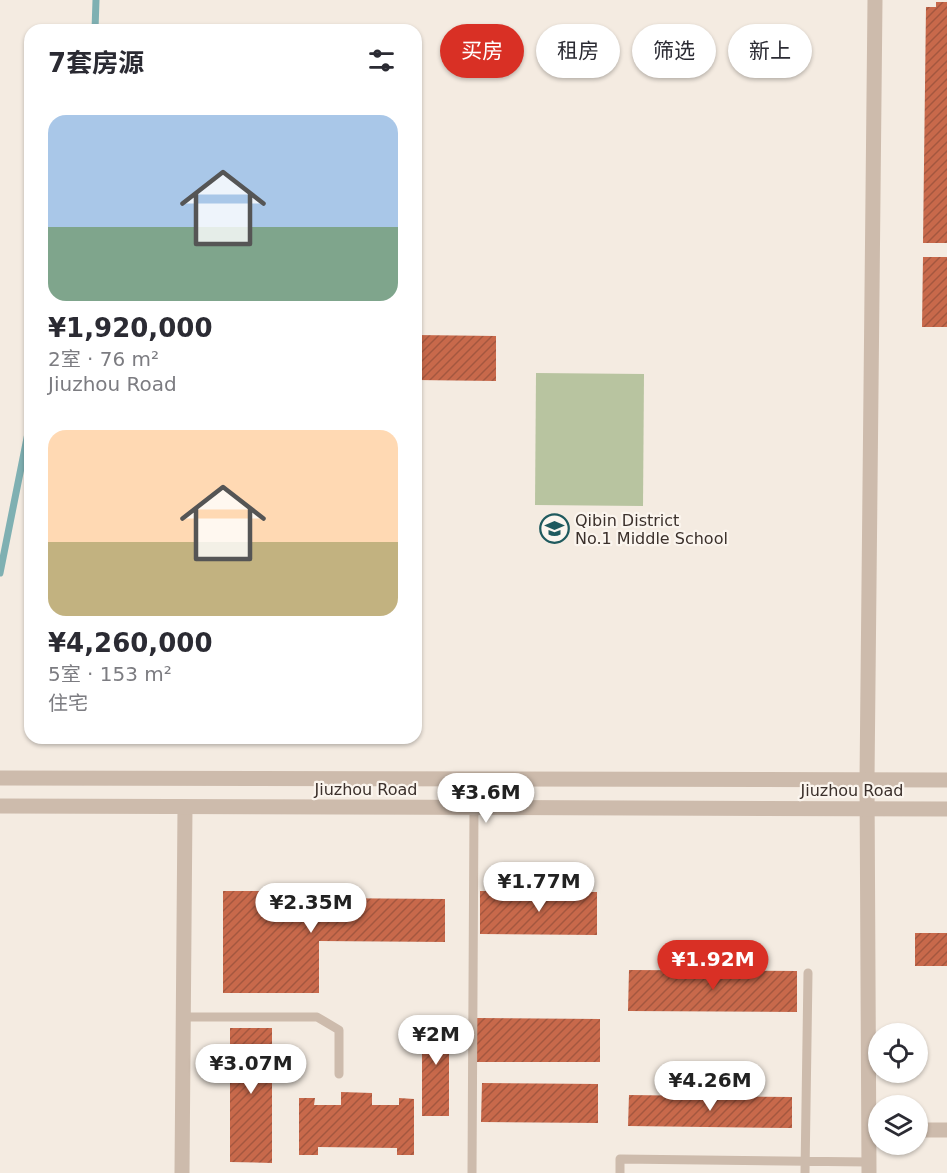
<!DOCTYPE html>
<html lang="zh">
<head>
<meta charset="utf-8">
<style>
	body { margin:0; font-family:"DejaVu Sans","Noto Sans SC",sans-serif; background:#f7f7f7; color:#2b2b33; height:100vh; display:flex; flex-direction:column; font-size:22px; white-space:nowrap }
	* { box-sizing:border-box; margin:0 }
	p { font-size:20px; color:#7c7c81 }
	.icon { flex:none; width:33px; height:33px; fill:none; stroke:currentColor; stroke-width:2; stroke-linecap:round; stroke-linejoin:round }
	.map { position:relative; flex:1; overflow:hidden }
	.panel { position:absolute; left:24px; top:24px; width:398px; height:720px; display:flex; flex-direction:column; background:#fff; border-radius:18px; box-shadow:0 2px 4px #0004 }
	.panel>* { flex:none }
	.banner { position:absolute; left:440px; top:24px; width:417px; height:54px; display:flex; gap:12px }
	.fabs { position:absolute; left:868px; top:1023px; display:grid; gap:12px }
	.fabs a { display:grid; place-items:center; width:60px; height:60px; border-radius:50%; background:#fff; box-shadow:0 2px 4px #0004; font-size:30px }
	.price { position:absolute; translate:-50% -51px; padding:0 14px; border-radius:21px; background:#fff; color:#222; font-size:20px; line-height:39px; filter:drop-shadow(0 2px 3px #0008) }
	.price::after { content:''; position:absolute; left:50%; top:36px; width:18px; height:14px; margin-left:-9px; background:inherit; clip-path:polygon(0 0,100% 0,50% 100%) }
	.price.active { background:#d93025; color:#fff }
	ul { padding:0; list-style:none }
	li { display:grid; align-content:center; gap:12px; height:318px; padding:0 24px }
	li span { display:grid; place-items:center; height:186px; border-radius:18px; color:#555 }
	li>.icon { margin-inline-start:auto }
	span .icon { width:108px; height:108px; fill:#fffc; stroke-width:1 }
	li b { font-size:26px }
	h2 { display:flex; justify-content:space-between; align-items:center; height:72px; padding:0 24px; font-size:26px }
	.chip { padding:0 21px; border-radius:27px; background:#fff; box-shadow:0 2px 4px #0004; font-size:21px; line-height:54px }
	.chip.active { background:#d93025; color:#fff }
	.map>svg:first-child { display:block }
</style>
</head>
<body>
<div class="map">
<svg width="947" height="1173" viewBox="0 0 947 1173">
	<defs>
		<pattern id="building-hatch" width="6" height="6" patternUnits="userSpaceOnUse" patternTransform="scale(1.5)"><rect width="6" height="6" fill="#c8694b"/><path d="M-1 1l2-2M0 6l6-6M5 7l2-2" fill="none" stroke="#a4573f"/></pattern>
	</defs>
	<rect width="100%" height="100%" fill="#f4ebe1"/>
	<!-- green -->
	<path fill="#b8c4a0" d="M536,373L644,374L643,506L535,505Z"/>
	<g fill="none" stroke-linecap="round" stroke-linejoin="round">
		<!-- stream -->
		<path stroke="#7fb0b2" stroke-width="7" d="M95,30L96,0
			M0,573L30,423"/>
	</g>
	<!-- building -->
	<path fill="url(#building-hatch)" d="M936,2H947V243H923L926,7H936Z
		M923,257H947V327H922Z
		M416,335L496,336V381L416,380Z
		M223,891H319V898L445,899V942L319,941V993H223Z
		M480,891L597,892V935L480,934Z
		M915,933H947V966H915Z
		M629,970L797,971V1012L628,1011Z
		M422,1016H449V1116H422Z
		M476,1018L600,1019V1062H476Z
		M230,1028H272V1163L230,1162Z
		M482,1083L598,1084V1123L481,1122Z
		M341,1092L372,1093V1105H399V1098L414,1099V1155H397V1148L318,1147V1155H299V1098H315L314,1105H341Z
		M629,1095L792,1097V1128L628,1126Z"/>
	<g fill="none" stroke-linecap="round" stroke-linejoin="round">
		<!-- service -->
		<path stroke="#cdbbac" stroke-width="9" d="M183,1017H317L339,1030V1074
			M472,1173L474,807
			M620,1173V1159L869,1162
			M805,1173L808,973"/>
		<!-- minor -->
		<path stroke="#cdbbac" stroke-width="15" d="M918,1130H947
			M182,1173L185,807
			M869,1173L867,780L875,0"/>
		<!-- tertiary -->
		<path stroke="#cdbbac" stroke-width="15" d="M0,778L947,780
			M0,806L947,809"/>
	</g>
	<!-- icons -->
	<defs>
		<symbol id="school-ring" viewBox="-11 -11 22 22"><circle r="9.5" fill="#fbf5ee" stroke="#1f5a5e" stroke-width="1.5"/><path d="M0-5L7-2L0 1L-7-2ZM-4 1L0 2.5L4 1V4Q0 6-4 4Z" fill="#1f5a5e"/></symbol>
	</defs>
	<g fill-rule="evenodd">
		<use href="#school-ring" x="538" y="512" width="33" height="33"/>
	</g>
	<g text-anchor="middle" stroke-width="4.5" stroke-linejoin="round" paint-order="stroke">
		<!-- poi labels -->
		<g font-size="16" fill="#3b302b" stroke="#fbf5ee" text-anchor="start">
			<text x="575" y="526">Qibin District<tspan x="575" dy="18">No.1 Middle School</tspan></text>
		</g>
		<!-- street labels -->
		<g font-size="16" fill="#3b302b" stroke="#fbf5ee">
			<text x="366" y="795">Jiuzhou Road</text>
			<text x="852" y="796">Jiuzhou Road</text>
		</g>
	</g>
</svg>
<div class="fabs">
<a><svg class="icon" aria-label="locate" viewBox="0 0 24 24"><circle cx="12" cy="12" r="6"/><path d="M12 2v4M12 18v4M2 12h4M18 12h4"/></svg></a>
<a><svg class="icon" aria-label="layers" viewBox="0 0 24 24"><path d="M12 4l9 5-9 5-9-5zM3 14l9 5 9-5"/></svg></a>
</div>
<b class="price" style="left:486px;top:824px">¥3.6M</b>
<b class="price" style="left:539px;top:913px">¥1.77M</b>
<b class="price" style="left:311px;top:934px">¥2.35M</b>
<b class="price active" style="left:713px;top:991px">¥1.92M</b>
<b class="price" style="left:436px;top:1066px">¥2M</b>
<b class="price" style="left:251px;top:1095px">¥3.07M</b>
<b class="price" style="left:710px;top:1112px">¥4.26M</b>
<div class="banner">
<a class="chip active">买房</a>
<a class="chip">租房</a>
<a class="chip">筛选</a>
<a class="chip">新上</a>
</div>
<section class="panel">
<h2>7套房源<svg class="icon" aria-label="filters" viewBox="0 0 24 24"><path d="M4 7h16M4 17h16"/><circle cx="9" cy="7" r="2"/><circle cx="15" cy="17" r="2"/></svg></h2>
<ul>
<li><span style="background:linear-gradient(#a9c7e8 60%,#7fa58c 0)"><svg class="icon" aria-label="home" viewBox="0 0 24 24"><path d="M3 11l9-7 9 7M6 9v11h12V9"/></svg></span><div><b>¥1,920,000</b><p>2室 · 76 m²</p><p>Jiuzhou Road</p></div></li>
<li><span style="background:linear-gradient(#ffd9b3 60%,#c2b280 0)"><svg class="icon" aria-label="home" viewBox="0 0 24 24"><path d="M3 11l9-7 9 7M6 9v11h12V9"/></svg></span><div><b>¥4,260,000</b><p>5室 · 153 m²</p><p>住宅</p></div></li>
</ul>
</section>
</div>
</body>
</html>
